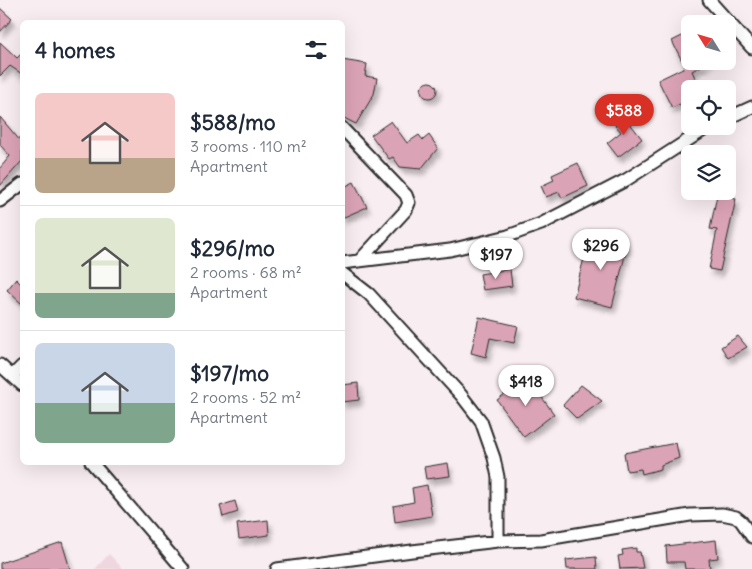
<!DOCTYPE html>
<html lang="en">
<head>
<meta charset="utf-8">
<style>
	body { margin:0; font-family:Delius,sans-serif; background:#f2f2f3; color:#1f2937; height:100vh; display:flex; flex-direction:column; font-size:19px; white-space:nowrap }
	* { box-sizing:border-box; margin:0 }
	p { font-size:16px; color:#747a83 }
	.icon { flex:none; width:28px; height:28px; fill:none; stroke:currentColor; stroke-width:2; stroke-linecap:round; stroke-linejoin:round }
	.map { position:relative; flex:1; overflow:hidden }
	.panel { position:absolute; left:20px; top:20px; width:325px; height:445px; display:flex; flex-direction:column; background:#fff; border-radius:8px; box-shadow:0 5px 20px #0002 }
	.panel>* { flex:none }
	.needle { width:32px; rotate:307deg }
	.fabs { position:absolute; left:681px; top:15px; display:grid; gap:10px }
	.fabs a { display:grid; place-items:center; width:55px; height:55px; border-radius:8px; background:#fff; box-shadow:0 5px 20px #0002; font-size:25px }
	.price { position:absolute; translate:-50% -42px; padding:0 11px; border-radius:18px; background:#fff; color:#222; font-size:16px; line-height:32px; filter:drop-shadow(0 1px 2px #0008) }
	.price::after { content:''; position:absolute; left:50%; top:30px; width:15px; height:11px; margin-left:-8px; background:inherit; clip-path:polygon(0 0,100% 0,50% 100%) }
	.price.selected { background:#d93025; color:#fff }
	ul { padding:0; list-style:none }
	li { display:flex; align-items:center; gap:15px; height:125px; padding:0 15px }
	li+li { border-top:1px solid #e0e1e3 }
	li span { display:grid; place-items:center; flex:none; width:140px; height:100px; border-radius:8px; color:#555 }
	li>.icon { margin-inline-start:auto }
	span .icon { width:60px; height:60px; fill:#fffc; stroke-width:1 }
	li b { font-size:21px }
	h2 { display:flex; justify-content:space-between; align-items:center; height:60px; padding:0 15px; font-size:21px }
	.map>svg:first-child { display:block }
</style>
</head>
<body>
<div class="map">
<svg width="752" height="569" viewBox="0 0 752 569">
	<defs>
		<filter id="shadow"><feDropShadow dx="3" dy="5.5" stdDeviation="2.5" flood-color="#0004"/></filter>
	</defs>
	<rect width="100%" height="100%" fill="#f8edf0"/>
	<filter id="ink" filterUnits="userSpaceOnUse"><feTurbulence type="fractalNoise" baseFrequency=".02" numOctaves="2"/><feDisplacementMap in="SourceGraphic" scale="10" xChannelSelector="R" yChannelSelector="G"/><feConvolveMatrix kernelMatrix="1 2 1 2 8 2 1 2 1" color-interpolation-filters="sRGB"/></filter>
	<g filter="url(#ink)">
		<!-- built -->
		<path fill="#efd7df" d="M109,554L123,569H95Z"/>
		<!-- building -->
		<path fill="#dba3b6" stroke="#2b2b2b" filter="url(#shadow)" d="M0,8L12,19L0,32Z
			M690,32V61H711L692,71L700,89H690V124L680,104L672,108L658,80L685,67L672,41Z
			M0,42L17,58L22,53V74L10,66L0,76Z
			M342,60L367,64L365,76L377,78L374,94L356,124L342,117Z
			M421 90a8 8 0 1 1 16 0a8 8 0 1 1-16 0Z
			M622,113L642,139L618,157L607,143L621,132L612,121Z
			M0,117L22,143V161L0,186V168L10,156L0,145Z
			M391,121L407,143L419,135L423,140L429,135L438,148L421,169L400,167L393,157L389,159L371,135Z
			M578,163L588,186L562,198L559,192L546,197L541,186L554,180L552,175Z
			M354,182L367,207L342,218V188Z
			M717,195L736,199L720,271L709,269L717,230L710,229Z
			M590,235L628,244L612,307L574,297Z
			M510,269L512,286L483,290L480,274Z
			M16,279L22,285V304L7,290Z
			M479,317L518,326L514,343L490,338L486,357L471,353Z
			M738,336L747,347L728,358L721,347Z
			M527,377L554,414L524,437L497,400Z
			M358,383L359,400L342,402V385Z
			M581,385L602,401L577,419L563,405Z
			M676,443L679,458L661,465V469L642,474L641,469L627,471L624,453Z
			M448,463L450,476L426,479L424,467Z
			M427,485L432,516L395,522L393,506L414,502L412,488Z
			M235,501L238,512L223,517L220,506Z
			M268,520L269,535L239,539L237,524Z
			M716,540L718,558L709,559L710,569H685L684,562H667L666,546Z
			M62,542L70,569H0V563Z
			M636,548V552H640L643,568L620,569L618,556L623,555L622,550Z
			M596,557L597,569H567L566,560Z"/>
		<g fill="none" stroke-linecap="round" stroke-linejoin="round">
			<defs>
				<path id="street" d="M709,0L752,48
					M728,118L752,107
					M342,128L406,195L409,203L406,210L360,260
					M0,201L22,184
					M342,263L450,250L508,236L541,224L626,180L710,126
					M342,273L369,294L461,395L481,421L494,458L498,477V541
					M0,365L22,385
					M13,375L22,366
					M91,462L183,569
					M277,569L412,551L498,541L541,540L690,515L722,514L736,517L741,521L752,537"/>
			</defs>
			<!-- street casing -->
			<use href="#street" stroke="#2b2b2b" stroke-width="15"/>
			<!-- street -->
			<use href="#street" stroke="#fff" stroke-width="11"/>
		</g>
	</g>
</svg>
<div class="fabs">
<a><svg class="needle" viewBox="-14 -14 28 28"><path d="M0-13l5 13h-10z" fill="#e53935"/><path d="M0 13l5-13h-10z" fill="#747a83"/></svg></a>
<a><svg class="icon" aria-label="locate" viewBox="0 0 24 24"><circle cx="12" cy="12" r="6"/><path d="M12 2v4M12 18v4M2 12h4M18 12h4"/></svg></a>
<a><svg class="icon" aria-label="layers" viewBox="0 0 24 24"><path d="M12 4l9 5-9 5-9-5zM3 14l9 5 9-5"/></svg></a>
</div>
<b class="price selected" style="left:624px;top:136px">$588</b>
<b class="price" style="left:601px;top:271px">$296</b>
<b class="price" style="left:496px;top:280px">$197</b>
<b class="price" style="left:526px;top:407px">$418</b>
<section class="panel">
<h2>4 homes<svg class="icon" aria-label="filters" viewBox="0 0 24 24"><path d="M4 7h16M4 17h16"/><circle cx="9" cy="7" r="2"/><circle cx="15" cy="17" r="2"/></svg></h2>
<ul>
<li><span style="background:linear-gradient(#f6c9c9 65%,#b9a48a 0)"><svg class="icon" aria-label="home" viewBox="0 0 24 24"><path d="M3 11l9-7 9 7M6 9v11h12V9"/></svg></span><div><b>$588/mo</b><p>3 rooms · 110 m²</p><p>Apartment</p></div></li>
<li><span style="background:linear-gradient(#dfe7d0 75%,#7fa58c 0)"><svg class="icon" aria-label="home" viewBox="0 0 24 24"><path d="M3 11l9-7 9 7M6 9v11h12V9"/></svg></span><div><b>$296/mo</b><p>2 rooms · 68 m²</p><p>Apartment</p></div></li>
<li><span style="background:linear-gradient(#c9d6e8 60%,#7fa58c 0)"><svg class="icon" aria-label="home" viewBox="0 0 24 24"><path d="M3 11l9-7 9 7M6 9v11h12V9"/></svg></span><div><b>$197/mo</b><p>2 rooms · 52 m²</p><p>Apartment</p></div></li>
</ul>
</section>
</div>
</body>
</html>
